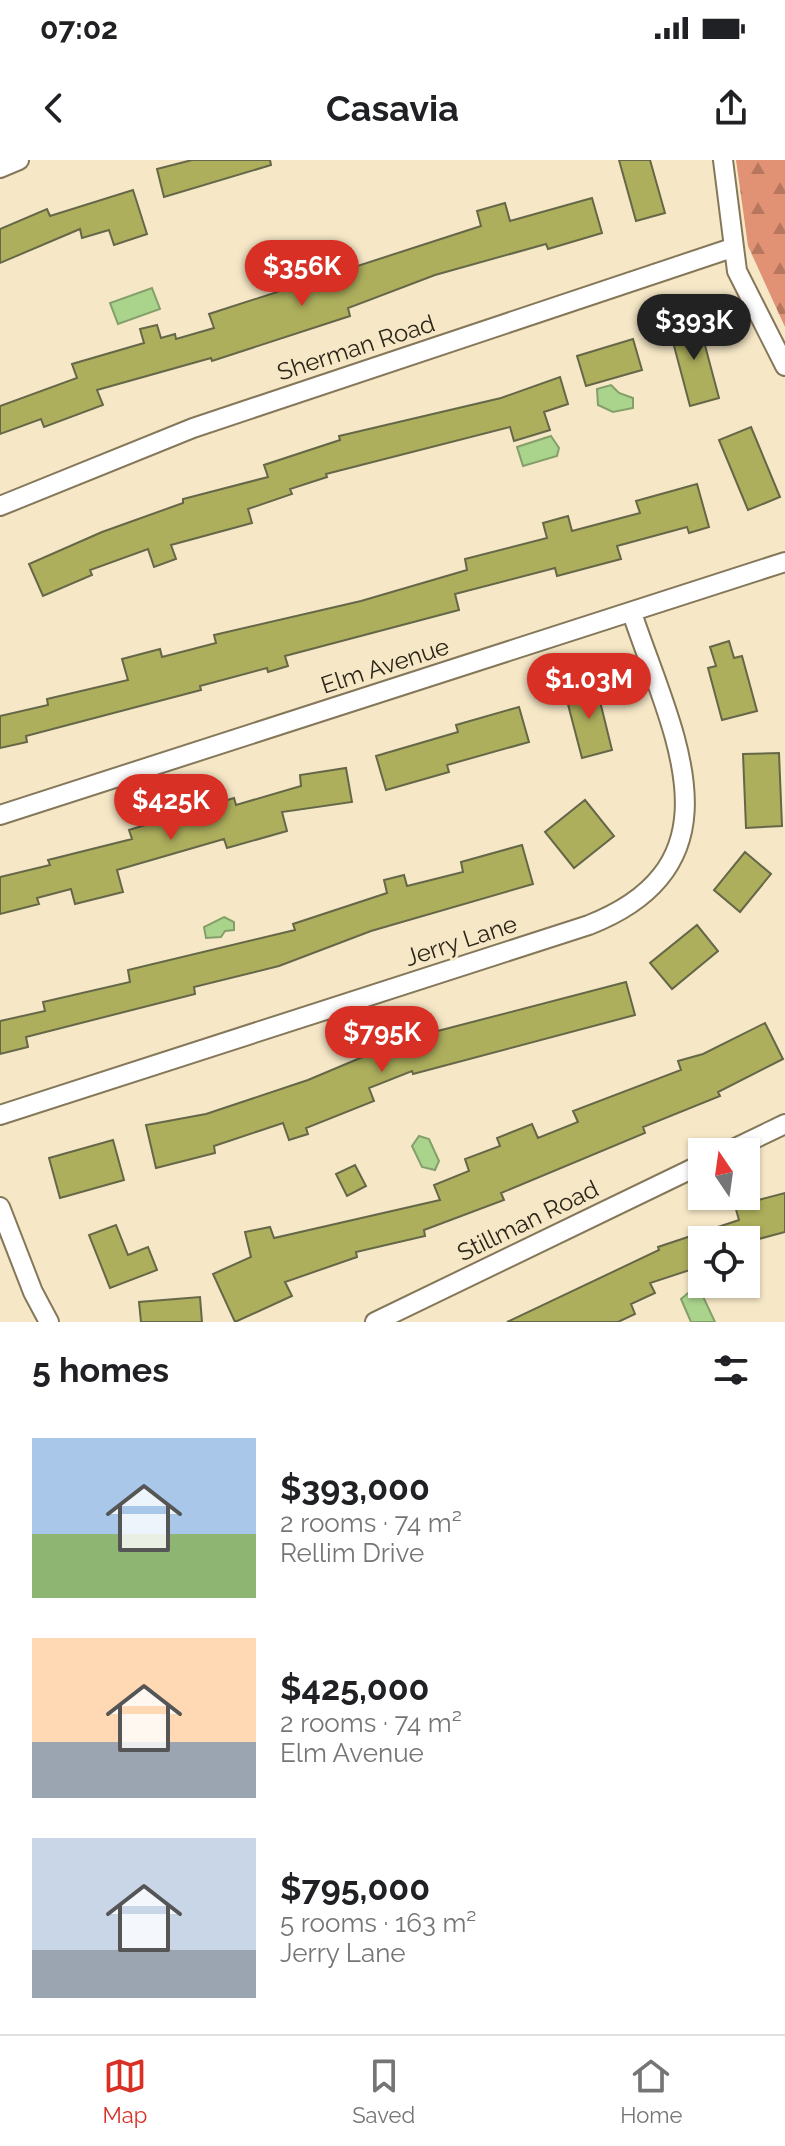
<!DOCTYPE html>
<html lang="en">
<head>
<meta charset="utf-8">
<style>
	body { margin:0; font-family:Raleway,sans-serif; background:#f2f2f2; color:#202124; height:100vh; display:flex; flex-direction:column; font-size:30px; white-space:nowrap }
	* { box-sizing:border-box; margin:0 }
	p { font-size:26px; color:#757577 }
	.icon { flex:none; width:44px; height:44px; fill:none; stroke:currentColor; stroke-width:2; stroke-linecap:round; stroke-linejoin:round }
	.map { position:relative; height:1162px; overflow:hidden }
	.drawer { display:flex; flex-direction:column; background:#fff; flex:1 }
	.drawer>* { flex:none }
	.needle { width:52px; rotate:347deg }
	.tools { position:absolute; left:688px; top:978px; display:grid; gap:16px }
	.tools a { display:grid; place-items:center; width:72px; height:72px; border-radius:0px; background:#fff; box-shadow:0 2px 6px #0004; font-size:40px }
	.price { position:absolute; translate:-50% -68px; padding:0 18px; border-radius:28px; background:#d93025; color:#fff; font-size:26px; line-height:52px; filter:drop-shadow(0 2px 4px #0008) }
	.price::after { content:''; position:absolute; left:50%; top:48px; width:24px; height:18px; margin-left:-12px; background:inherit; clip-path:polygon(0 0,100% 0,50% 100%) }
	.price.selected { background:#222; color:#fff }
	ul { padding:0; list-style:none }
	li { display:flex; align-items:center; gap:24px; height:200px; padding:0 32px }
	li span { display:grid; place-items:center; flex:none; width:224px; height:160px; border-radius:0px; color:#555 }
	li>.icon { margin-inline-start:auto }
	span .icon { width:96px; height:96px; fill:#fffc; stroke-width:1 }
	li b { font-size:34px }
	h2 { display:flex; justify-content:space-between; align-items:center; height:96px; padding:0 32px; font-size:34px }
	.status { display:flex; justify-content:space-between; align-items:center; height:56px; padding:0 40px; background:#fff; direction:ltr }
	.status svg { height:22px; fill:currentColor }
	header { display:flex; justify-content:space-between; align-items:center; height:104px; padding:0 32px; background:#fff; font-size:36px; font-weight:700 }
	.tab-bar { display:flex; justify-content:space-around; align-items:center; height:112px; border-top:2px solid #e0e0e0; background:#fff; font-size:22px; color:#757577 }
	.tab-bar a { display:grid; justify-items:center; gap:4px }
	.tab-bar .selected { color:#d93025 }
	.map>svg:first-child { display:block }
</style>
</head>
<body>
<div class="status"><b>07:02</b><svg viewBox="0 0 49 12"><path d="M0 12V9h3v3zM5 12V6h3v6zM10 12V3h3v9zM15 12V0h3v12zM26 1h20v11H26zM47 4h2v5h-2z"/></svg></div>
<header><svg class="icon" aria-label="back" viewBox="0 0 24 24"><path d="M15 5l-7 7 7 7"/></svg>Casavia<svg class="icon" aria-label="share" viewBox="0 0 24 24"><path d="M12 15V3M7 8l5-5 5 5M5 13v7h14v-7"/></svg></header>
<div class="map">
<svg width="785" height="1162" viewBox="0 0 785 1162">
	<defs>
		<pattern id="forest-firs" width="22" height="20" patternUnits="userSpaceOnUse" patternTransform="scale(2)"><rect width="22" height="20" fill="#e19274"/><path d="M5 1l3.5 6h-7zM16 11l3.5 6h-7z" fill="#b7775e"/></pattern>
	</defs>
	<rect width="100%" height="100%" fill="#f6e8c7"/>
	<!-- forest -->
	<path fill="url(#forest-firs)" d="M736,0H785V167L748,86Z"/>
	<!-- water -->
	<path fill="#aad38c" stroke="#849f6a" stroke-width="2" d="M152,128L160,149L118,164L110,143Z
		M611,225L619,233L633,238V248L613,252L598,245L597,229Z
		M551,276L559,288L557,296L523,306L517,287Z
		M224,757L234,762V770L225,771L221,777L206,778L204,767Z
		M419,976L429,979L439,1001L435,1010L422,1007L412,986Z
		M694,1128L696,1132L700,1130L715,1162H691L681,1139Z"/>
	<!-- building -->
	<path fill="#adaf5d" stroke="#656748" stroke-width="2" d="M192,0H270L271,5L164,37L157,9Z
		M619,0H650L665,53L636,61Z
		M133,30L147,74L114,85L109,70L82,78L80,69L0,103V69L47,49L50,56Z
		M592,38L602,73L548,89L546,84L435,115L348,148L350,156L212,201L211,198L97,230L103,245L44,267L41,259L0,274V246L77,218L72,204L144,183L140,169L157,165L161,178L175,174L176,179L214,168L209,154L481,66L477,51L505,43L510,61Z
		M698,159L719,238L690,246L669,167Z
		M633,179L642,210L586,226L577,196Z
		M560,217L568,244L544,252L550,270L514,281L510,267L326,314L327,317L290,329L292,334L248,349L252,363L171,385L176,399L154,407L148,389L90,410L92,415L43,436L29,404L102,372L183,343V339L268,317L264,305L340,280L339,276L501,238Z
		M751,267L780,337L748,350L719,280Z
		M697,324L709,367L689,373L687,367L617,386L621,399L557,416L555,408L455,434L459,450L285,496L288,506L268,512L267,508L200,526L201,530L26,576L27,582L0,588V556L48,545L47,539L128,520L122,499L160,489L162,497L216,483L214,475L361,441L467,410L465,399L547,378L543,363L568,356L572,371L640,353L636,341Z
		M729,481L734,498L742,496L757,551L722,560L708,508L716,506L710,487Z
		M596,525L612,590L582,598L565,533Z
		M519,547L529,582L447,605L449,612L386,630L376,596L458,572L456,565Z
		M779,593L782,666L746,668L743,594Z
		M346,608L352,642L282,652L287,671L227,688L224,679L117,710L123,732L75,744L71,729L37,738L39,744L0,754V717L50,705L48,700L132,679L129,670L214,644L234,638L236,645L301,626L300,615Z
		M585,640L614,676L574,708L545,672Z
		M522,685L533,724L371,771L279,806L194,827L195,834L26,877L28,887L0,894V861L45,851L43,842L130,822L128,810L295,770L293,764L387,733L384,720L404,715L407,726L463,712L461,702Z
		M745,692L771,714L740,752L714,730Z
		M697,765L718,791L672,829L650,803Z
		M626,822L635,855L413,914L412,911L369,928L374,941L306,968L308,974L289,980L283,963L214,986L215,993L156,1008L146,965L206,954L308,920L403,880Z
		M765,863L783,899L718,932L720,936L643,967L645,973L501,1033L504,1040L424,1070L425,1076L356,1092L357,1097L285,1122L292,1136L235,1162L213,1114L251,1097L245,1072L270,1067L274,1078L440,1040L434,1025L469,1011L465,999L500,986L497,978L532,964L538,978L578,962L573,951L681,910L678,901L703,894Z
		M113,980L124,1020L60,1038L49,998Z
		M355,1005L366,1026L347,1036L336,1014Z
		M785,1033V1072L755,1080H702V1106L650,1123L655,1133L631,1144L635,1154L618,1162H507L659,1090L658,1087L739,1060L735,1046Z
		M116,1065L128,1095L148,1087L157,1110L110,1128L89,1075Z
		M200,1137L202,1162H141L139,1142Z"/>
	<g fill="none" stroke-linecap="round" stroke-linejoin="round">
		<defs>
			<path id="street" d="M723,0L737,111L785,206
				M0,8L19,0
				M0,346L193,268L732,88
				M0,655L785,402
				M0,955L589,765C747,703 671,570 632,453
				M727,992L785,964
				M0,1047L33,1132L49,1162
				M375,1162L702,1004"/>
		</defs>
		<!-- street casing -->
		<use href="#street" stroke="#85785a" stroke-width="22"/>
		<!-- street -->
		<use href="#street" stroke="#fff" stroke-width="18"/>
	</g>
	<g text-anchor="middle" stroke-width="6" stroke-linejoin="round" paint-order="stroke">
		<!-- street labels -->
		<g font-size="24" fill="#2c261a" stroke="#f6e8c7">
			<text transform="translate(356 188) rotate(-18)" y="8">Sherman Road</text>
			<text transform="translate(385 506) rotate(-18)" y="8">Elm Avenue</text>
			<text transform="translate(461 781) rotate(-18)" y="8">Jerry Lane</text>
			<text transform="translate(528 1061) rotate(-26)" y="8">Stillman Road</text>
		</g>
	</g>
</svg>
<div class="tools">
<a><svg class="needle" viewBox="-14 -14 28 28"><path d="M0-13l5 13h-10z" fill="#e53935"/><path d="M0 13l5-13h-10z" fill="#757577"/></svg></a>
<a><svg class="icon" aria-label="locate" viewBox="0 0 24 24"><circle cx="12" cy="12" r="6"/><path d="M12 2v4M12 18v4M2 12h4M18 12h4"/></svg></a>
</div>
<b class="price" style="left:302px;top:148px">$356K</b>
<b class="price selected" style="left:694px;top:202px">$393K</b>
<b class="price" style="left:589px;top:561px">$1.03M</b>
<b class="price" style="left:171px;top:682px">$425K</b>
<b class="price" style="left:382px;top:914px">$795K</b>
</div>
<section class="drawer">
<h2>5 homes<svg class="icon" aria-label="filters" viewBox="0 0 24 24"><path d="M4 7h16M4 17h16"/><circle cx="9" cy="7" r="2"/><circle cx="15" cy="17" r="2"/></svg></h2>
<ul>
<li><span style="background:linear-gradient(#a9c7e8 60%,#8fb573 0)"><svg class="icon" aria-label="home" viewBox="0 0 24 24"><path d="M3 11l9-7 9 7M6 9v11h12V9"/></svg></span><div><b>$393,000</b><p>2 rooms · 74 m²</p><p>Rellim Drive</p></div></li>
<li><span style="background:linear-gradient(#ffd9b3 65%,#9aa5b1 0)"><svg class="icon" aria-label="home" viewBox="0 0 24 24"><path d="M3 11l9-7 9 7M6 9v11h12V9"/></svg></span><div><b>$425,000</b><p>2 rooms · 74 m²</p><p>Elm Avenue</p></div></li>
<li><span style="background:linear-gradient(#c9d6e8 70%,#9aa5b1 0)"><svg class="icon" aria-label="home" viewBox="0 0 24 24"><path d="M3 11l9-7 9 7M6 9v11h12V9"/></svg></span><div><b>$795,000</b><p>5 rooms · 163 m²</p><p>Jerry Lane</p></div></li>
</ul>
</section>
<nav class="tab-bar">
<a class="selected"><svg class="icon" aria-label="map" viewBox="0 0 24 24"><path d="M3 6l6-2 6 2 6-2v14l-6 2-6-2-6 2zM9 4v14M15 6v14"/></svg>Map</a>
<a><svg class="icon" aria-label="saved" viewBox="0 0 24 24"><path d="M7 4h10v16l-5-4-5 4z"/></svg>Saved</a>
<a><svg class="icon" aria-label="home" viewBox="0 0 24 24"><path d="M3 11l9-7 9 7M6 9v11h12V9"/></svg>Home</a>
</nav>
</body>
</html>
